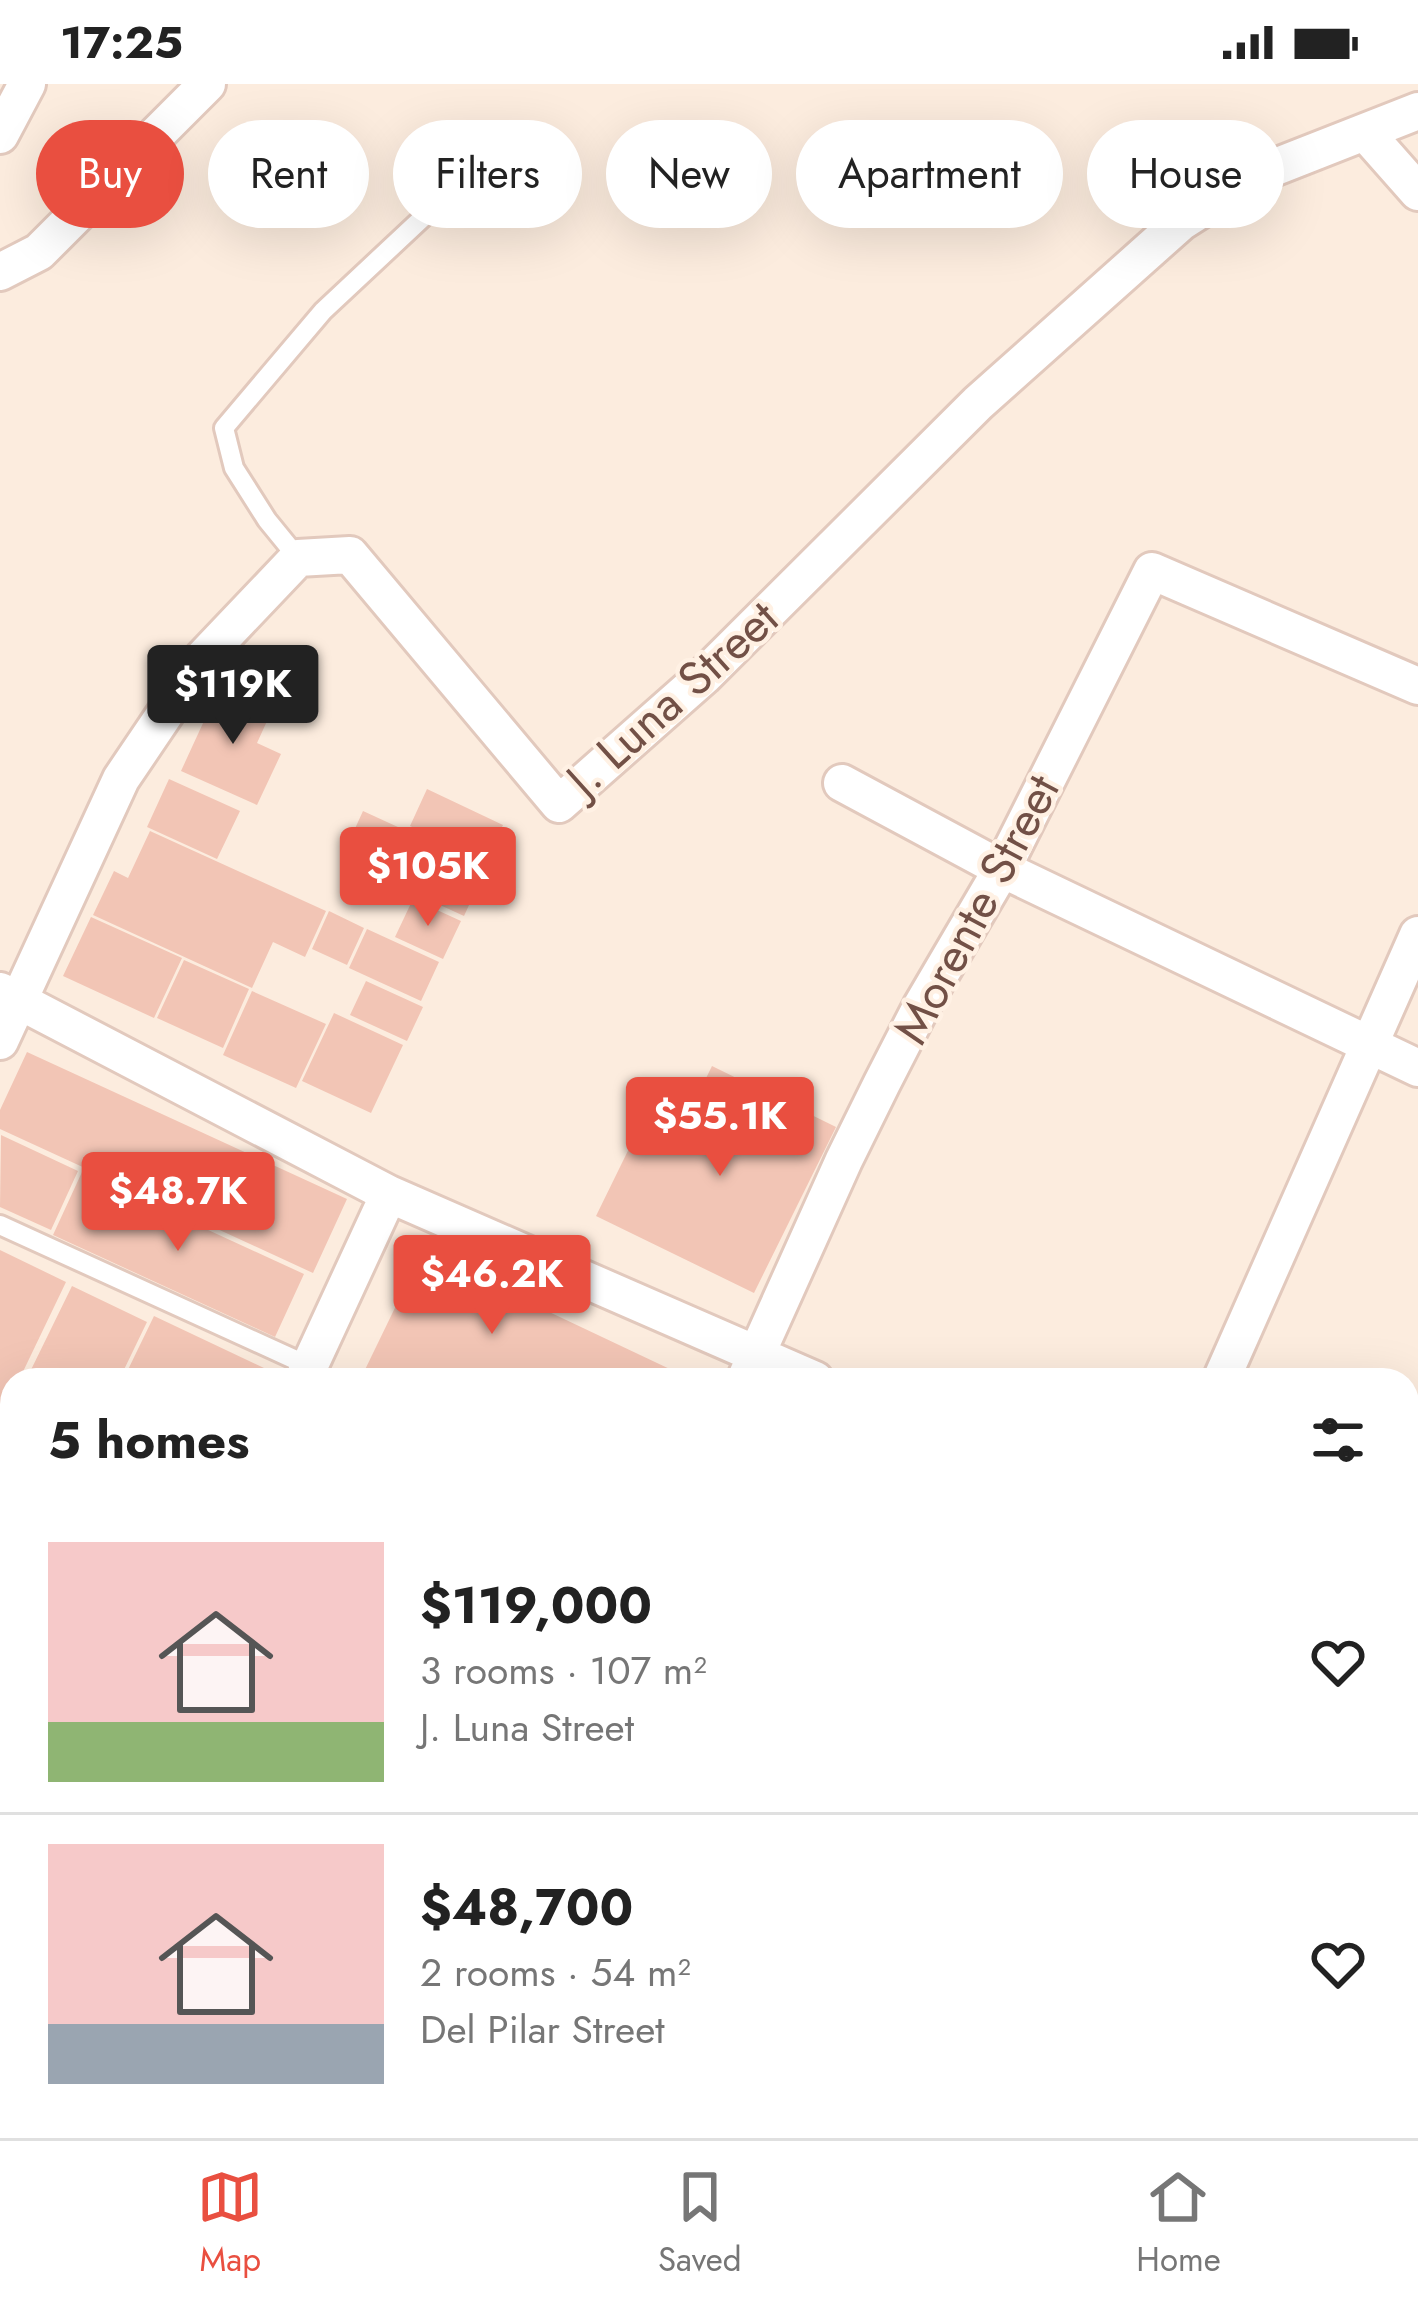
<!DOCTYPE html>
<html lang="en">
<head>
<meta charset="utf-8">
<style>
	body { margin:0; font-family:Jost,sans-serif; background:#f6f6f6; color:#222; height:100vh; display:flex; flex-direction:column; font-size:45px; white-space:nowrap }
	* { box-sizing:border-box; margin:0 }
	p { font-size:39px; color:#767676 }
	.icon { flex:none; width:66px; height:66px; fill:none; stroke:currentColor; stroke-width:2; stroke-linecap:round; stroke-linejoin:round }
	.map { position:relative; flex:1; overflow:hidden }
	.details { position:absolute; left:0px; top:1284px; width:1419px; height:771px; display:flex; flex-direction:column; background:#fff; border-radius:36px 36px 0 0; box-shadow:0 12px 48px #0002 }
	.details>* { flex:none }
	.banner { position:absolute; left:36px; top:36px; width:1347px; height:108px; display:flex; gap:24px }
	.price { position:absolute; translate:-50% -102px; padding:0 27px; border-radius:12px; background:#e94f40; color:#fff; font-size:39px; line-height:78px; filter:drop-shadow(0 3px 6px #0008) }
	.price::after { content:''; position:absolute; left:50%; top:72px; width:36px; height:27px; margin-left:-18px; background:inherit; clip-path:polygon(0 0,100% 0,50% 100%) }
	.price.active { background:#222; color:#fff }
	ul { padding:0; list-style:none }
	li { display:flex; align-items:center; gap:36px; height:300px; padding:0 48px }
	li+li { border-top:3px solid #e0e0e0 }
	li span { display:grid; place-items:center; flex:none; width:336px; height:240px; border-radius:0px; color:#555 }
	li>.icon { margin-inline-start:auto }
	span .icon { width:144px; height:144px; fill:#fffc; stroke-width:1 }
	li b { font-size:51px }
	h2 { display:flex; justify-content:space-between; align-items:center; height:144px; padding:0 48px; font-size:51px }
	.chip { padding:0 42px; border-radius:54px; background:#fff; box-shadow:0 12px 48px #0002; font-size:42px; line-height:108px }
	.chip.active { background:#e94f40; color:#fff }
	.status { display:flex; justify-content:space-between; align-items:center; height:84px; padding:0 60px; background:#fff; direction:ltr }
	.status svg { height:33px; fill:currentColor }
	.dock { display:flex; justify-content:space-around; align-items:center; height:168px; border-top:3px solid #e0e0e0; background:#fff; font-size:33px; color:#767676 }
	.dock a { display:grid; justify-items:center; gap:6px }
	.dock .active { color:#e94f40 }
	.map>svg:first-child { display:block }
</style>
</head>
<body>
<div class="status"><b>17:25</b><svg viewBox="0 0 49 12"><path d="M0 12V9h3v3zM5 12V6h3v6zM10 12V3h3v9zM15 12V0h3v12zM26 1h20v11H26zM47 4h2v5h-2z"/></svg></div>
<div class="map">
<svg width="1418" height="2054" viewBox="0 0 1418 2054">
	<rect width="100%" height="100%" fill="#fcecde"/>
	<!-- building -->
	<path fill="#f2c5b5" d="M221,600L273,624L257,659L281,670L257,721L181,687Z
		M169,695L240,727L217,775L147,743Z
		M427,705L503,741L486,778L410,742Z
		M363,727L435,760L413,806L342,773Z
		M150,747L326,827L305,873L273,858L252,904L93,831L114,787L128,794Z
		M438,762L486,784L464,832L416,810Z
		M413,815L461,837L443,875L395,853Z
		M329,827L364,844L347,881L312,865Z
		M91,833L182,874L154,934L63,892Z
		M367,845L439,878L421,917L349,884Z
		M184,876L249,905L223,964L157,934Z
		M366,897L423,923L407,957L350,931Z
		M252,907L326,940L296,1004L223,971Z
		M334,929L403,961L371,1029L302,997Z
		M27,968L347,1115L313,1189L0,1045V1026Z
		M712,982L836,1043L754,1209L596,1132L643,1036L677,1053Z
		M1,1051L78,1087L51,1146L0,1123Z
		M82,1088L304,1190L275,1253L53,1151Z
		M0,1166L66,1198L19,1296H12V1310L0,1334Z
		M422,1168L693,1296H360Z
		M72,1202L147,1238L119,1296H26Z
		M154,1232L264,1284L258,1296H123Z
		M12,1324V1411L0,1406V1349Z
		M4,1452L12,1456V1525L0,1519V1461Z
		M12,1687V1772L0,1766V1711Z
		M645,2043H705L700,2054H639Z
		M710,2043H750L744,2054H705Z
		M755,2043H815L810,2054H750Z"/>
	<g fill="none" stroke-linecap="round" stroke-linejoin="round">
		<defs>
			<path id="lane" d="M298,474L267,436L234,384L224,344L323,227L510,52
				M0,1141L309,1282
				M0,1426L12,1432"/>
			<path id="street" d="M1365,48L1418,108
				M0,51L27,0
				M0,188L39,168L207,0
				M842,699L1002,785L1418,984
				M0,907L389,1110L815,1296
				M0,957L121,695L202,575L298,474L350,471L559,720L704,592L978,319L1181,138L1255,91L1418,27
				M303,1296L389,1110
				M745,1296L844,1076L882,999L921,923L1002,785L1152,487L1418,602
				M1221,1296L1418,851
				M1407,1567L1418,1572
				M1407,1896L1418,1871
				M0,1943L12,1917
				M413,2054L418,2043
				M867,2054L872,2043
				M1337,2054L1342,2043"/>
			<path id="secondary" d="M0,1826L12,1832
				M459,2043L482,2054"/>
		</defs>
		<!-- lane casing -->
		<use href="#lane" stroke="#e2c9bd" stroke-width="24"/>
		<!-- street casing -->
		<use href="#street" stroke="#e2c9bd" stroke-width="42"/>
		<!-- secondary casing -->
		<use href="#secondary" stroke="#e7c9ba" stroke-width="57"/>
		<!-- lane -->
		<use href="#lane" stroke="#fff" stroke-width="18"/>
		<!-- street -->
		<use href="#street" stroke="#fff" stroke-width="36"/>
		<!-- secondary -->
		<use href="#secondary" stroke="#fff" stroke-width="51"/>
	</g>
	<g text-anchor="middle" stroke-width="9" stroke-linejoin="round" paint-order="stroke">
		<!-- street labels -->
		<g font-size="48" fill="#725046" stroke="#fff1e4">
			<text transform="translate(672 614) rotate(-42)" y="17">J. Luna Street</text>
			<text transform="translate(976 825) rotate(-62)" y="17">Morente Street</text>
		</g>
	</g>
</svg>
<b class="price active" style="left:233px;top:663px">$119K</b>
<b class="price" style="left:428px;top:845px">$105K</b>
<b class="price" style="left:720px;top:1095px">$55.1K</b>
<b class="price" style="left:178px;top:1170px">$48.7K</b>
<b class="price" style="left:492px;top:1253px">$46.2K</b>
<div class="banner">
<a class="chip active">Buy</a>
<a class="chip">Rent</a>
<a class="chip">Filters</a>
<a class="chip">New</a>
<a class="chip">Apartment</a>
<a class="chip">House</a>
</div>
<section class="details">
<h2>5 homes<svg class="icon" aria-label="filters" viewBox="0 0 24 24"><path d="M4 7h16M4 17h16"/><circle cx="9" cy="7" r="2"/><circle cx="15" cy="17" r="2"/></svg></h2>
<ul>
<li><span style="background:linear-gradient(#f6c9c9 75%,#8fb573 0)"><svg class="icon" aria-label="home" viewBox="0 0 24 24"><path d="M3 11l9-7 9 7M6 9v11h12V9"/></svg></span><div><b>$119,000</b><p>3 rooms · 107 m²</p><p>J. Luna Street</p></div><svg class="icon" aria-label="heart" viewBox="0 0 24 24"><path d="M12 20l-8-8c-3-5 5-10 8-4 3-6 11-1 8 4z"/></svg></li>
<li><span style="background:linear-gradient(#f6c9c9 75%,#9aa5b1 0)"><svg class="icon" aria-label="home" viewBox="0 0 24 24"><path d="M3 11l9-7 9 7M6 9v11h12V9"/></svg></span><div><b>$48,700</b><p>2 rooms · 54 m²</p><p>Del Pilar Street</p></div><svg class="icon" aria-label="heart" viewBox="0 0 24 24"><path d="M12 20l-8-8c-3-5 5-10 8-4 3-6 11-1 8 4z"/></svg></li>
</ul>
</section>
</div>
<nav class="dock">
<a class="active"><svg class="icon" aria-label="map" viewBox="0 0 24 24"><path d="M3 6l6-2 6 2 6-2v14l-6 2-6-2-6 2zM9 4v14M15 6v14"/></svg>Map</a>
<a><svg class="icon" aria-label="saved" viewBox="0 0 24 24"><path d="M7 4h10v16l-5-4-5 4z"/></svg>Saved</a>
<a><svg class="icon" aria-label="home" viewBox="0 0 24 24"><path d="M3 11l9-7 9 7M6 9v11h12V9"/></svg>Home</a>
</nav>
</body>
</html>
